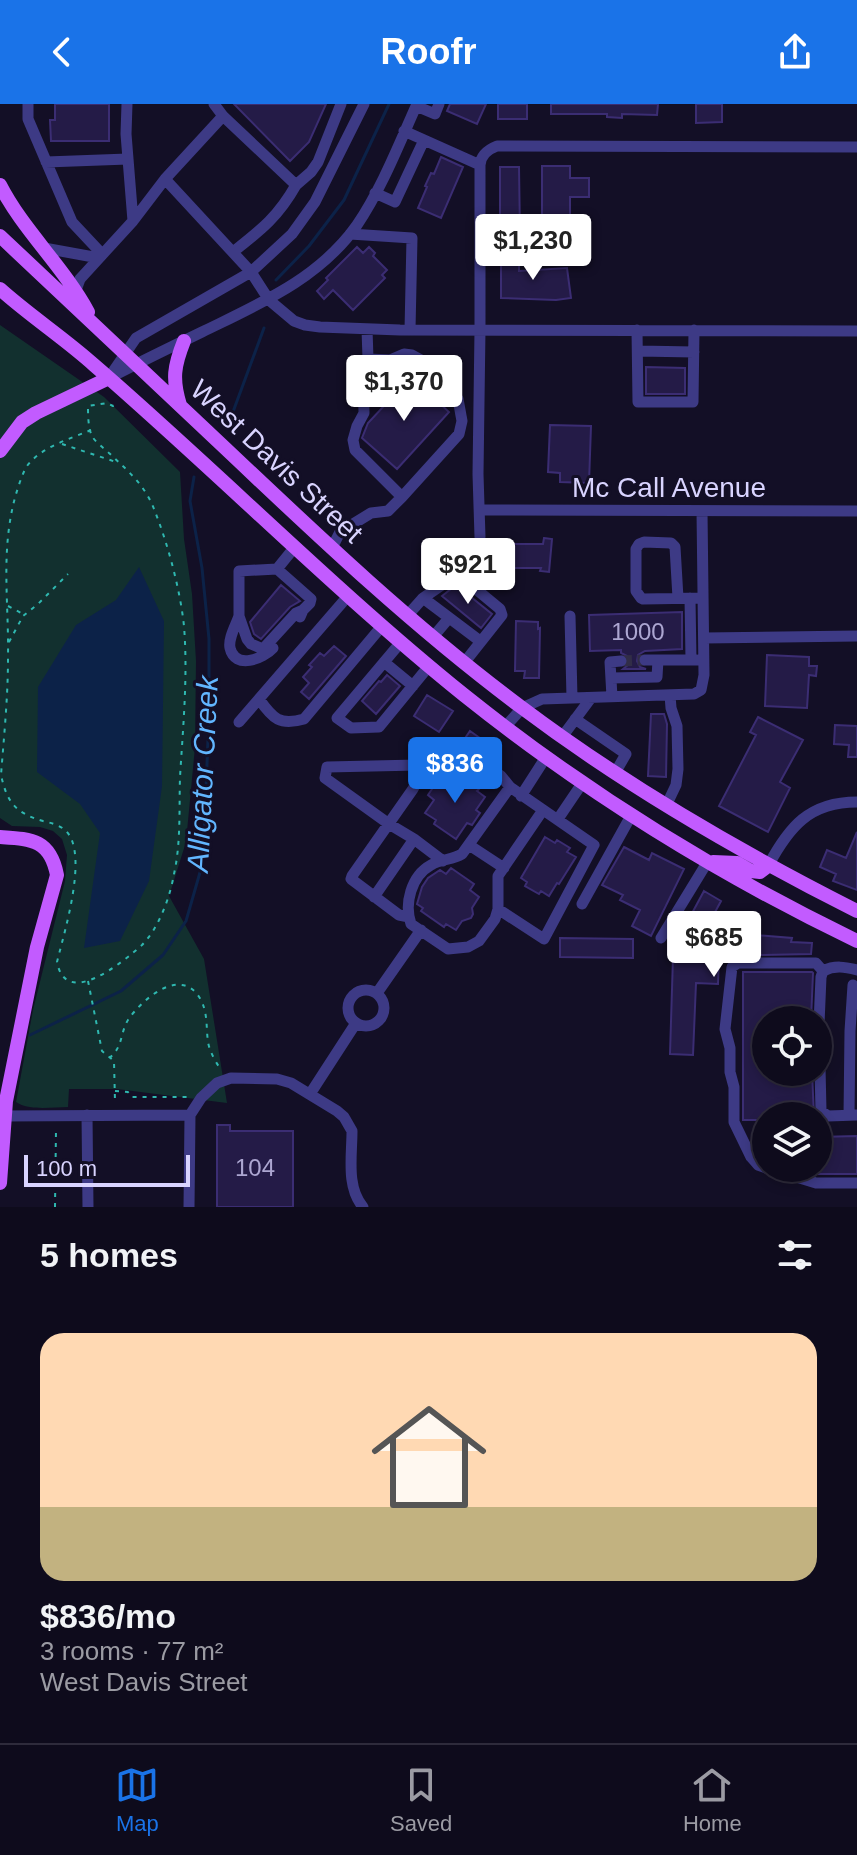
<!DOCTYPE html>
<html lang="en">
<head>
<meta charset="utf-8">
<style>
	body { margin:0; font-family:Helvetica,sans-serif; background:#171425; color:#f1f3f6; height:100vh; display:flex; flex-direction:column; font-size:30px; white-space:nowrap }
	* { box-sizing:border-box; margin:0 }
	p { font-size:26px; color:#9b9ba3 }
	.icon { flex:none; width:44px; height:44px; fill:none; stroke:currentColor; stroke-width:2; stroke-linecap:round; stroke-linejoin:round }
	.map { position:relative; height:1103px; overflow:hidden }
	.drawer { display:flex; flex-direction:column; background:#0e0b1c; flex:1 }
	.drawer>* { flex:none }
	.fabs { position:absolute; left:752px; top:902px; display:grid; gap:16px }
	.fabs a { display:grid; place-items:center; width:80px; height:80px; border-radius:50%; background:#0e0b1c; box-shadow:0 4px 12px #0003,0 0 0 2px #2e2b3b; font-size:40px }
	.scale { position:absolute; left:24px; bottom:20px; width:166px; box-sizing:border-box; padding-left:8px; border:4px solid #d9d4ff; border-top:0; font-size:22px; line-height:28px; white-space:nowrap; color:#d9d4ff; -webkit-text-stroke:6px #130f26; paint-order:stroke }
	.price { position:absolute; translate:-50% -68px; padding:0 18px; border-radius:8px; background:#fff; color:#222; font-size:26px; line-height:52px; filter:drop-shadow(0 2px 4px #0008) }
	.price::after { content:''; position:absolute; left:50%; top:48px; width:24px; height:18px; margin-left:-12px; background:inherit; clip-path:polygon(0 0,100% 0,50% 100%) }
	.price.selected { background:#1a73e8; color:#fff }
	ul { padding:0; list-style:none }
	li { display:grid; align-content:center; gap:16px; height:424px; padding:0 40px }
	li+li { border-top:2px solid #2e2b3b }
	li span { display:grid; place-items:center; height:248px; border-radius:24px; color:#555 }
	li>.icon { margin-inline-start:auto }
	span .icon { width:144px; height:144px; fill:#fffc; stroke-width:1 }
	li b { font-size:34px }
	h2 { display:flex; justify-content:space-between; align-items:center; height:96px; padding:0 40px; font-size:34px }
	header { display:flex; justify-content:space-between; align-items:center; height:104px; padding:0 40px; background:#1a73e8; color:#fff; font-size:36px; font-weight:800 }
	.tab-bar { display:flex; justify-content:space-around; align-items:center; height:112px; border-top:2px solid #2e2b3b; background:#0e0b1c; font-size:22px; color:#9b9ba3 }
	.tab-bar a { display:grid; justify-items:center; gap:4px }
	.tab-bar .selected { color:#1a73e8 }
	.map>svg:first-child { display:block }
</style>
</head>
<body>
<header><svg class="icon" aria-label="back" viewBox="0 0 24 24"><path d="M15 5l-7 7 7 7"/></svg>Roofr<svg class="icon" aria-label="share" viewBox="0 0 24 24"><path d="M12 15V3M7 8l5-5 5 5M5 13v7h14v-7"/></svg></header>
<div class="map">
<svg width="857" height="1103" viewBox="0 0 857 1103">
	<rect width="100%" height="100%" fill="#130f26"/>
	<!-- green -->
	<path fill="#12302f" d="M0,221L104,293L180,368L184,435L192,490L196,557L195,643L186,738L169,792L204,855L227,999L117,985H69L68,1003C52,1003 29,1007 16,998L33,906L65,777L67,751L62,735L53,727L40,723L12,722L0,714Z"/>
	<!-- water -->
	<path fill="#0c2248" d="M139,463L164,517L162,682L149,777L120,837L84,844L100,729L80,700L37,668L38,583L76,521L116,496Z"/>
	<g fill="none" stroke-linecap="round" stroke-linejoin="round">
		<!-- stream -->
		<path stroke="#0c2248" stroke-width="3" d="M276,176L309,142L344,96L389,0
			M230,316L264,224
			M30,931L121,887L163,851L186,817L203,758L209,611V535L202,464L190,397L194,373"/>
	</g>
	<!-- building -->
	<path fill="#241b47" stroke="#3b2d73" stroke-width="2" d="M55,0H109V37H51L50,16H55Z
		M234,0H326L309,38L290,57Z
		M450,0H486L477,20L447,7Z
		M498,0H527V15H498Z
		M551,0H658L657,11L622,10V14L607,13V10H551Z
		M696,0H722V18L696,19Z
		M441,53L463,63L441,114L418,104L427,83L425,82L431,69L434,70Z
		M542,62H570V74H589V93H570V124H542Z
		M500,63H519L520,130H500Z
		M357,143L363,149L369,143L375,149L373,152L387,166L382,171L385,174L353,206L333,186L324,195L317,187L328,176L326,174Z
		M501,153H519V167L567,164L571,194L556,196L501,194Z
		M646,263L685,264V290H646Z
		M411,273L449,308L397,365L362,334L368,319Z
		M550,321L591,322L589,379L560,378V369L548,368Z
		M544,434L552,435L549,468L540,467L541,464H501V482L462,450L467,444H514V440H543Z
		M281,481L300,497L290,503L261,535L254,530L250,518Z
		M456,481L492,510L481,524L442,492Z
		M682,508V545L645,547L638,551L637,557L640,563L646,565H623L628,561L629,557L627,552L621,549V546L590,547L589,511Z
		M516,517L538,518V525L540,524L539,574H524L525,567H515Z
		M334,542L346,552L309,595L301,588L309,579L303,573L312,563L309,561L320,549L324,552Z
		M767,551L809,553V562H817L816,572L809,571L807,604L765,602Z
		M387,571L400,582L376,610L362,597L379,577L381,578Z
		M427,591L453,607L439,628L414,612Z
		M651,610H664L667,620L666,673L648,672Z
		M758,613L803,636L780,678L790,684L768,728L719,702L756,631L750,628Z
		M835,621L857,622V653H848L849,641L834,640Z
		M470,627L484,637L471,656L457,646Z
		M451,670L464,679L467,675L480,684L477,687L485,693L476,706L480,709L472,721L467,719L456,735L434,720L436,716L425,709L434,696L428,691L436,679L441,683Z
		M857,728V786L833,777L836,770L820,763L827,746L846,754Z
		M545,733L555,739L557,736L570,744L567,748L576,753L559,780L557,779L549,792L541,787L539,790L525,782L527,778L521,774Z
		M624,743L649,756L652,749L684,765L651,832L632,822L640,806L620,796L623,791L602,781Z
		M451,764L474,780L470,786L479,793L472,804L473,810L471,814L462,817L456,826L446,820L444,823L421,807L423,804L417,800L422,783L428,774L440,766L446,770Z
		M704,787L721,797L700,836L683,826Z
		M756,831L792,834L791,838L812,839L811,850L719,852L718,880L696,879L693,951L670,950L673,853L706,854V835L755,837Z
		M560,834L633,835V854L560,853Z
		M743,868H812L813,869L811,916H766V968H812L814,1012H766V1016H743Z
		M217,1021H230V1027H293V1103H217Z
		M857,1032V1070H815V1064H818V1033Z"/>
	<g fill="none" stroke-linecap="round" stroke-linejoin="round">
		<!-- minor-tunnel -->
		<path stroke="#312d47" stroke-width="11" stroke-dasharray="11 5.5" stroke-linecap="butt" d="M621,557L645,556"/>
		<!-- path -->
		<path stroke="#2fb8b0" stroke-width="2" stroke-dasharray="4 6" stroke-linecap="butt" d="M91,326C70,335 41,343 27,362C22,370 19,381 16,390C0,446 9,497 8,554C8,593 4,632 1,671C7,698 15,709 43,717C51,719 60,721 66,727C89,750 64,829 57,858C66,906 124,857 142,841C159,824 170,793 174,770C181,739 179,705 180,673C183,623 188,572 184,522C180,485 168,440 154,405C145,381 127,366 109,349C104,344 95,338 92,332C88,324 88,310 88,302L107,299L113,302L117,300
			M62,340L116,358
			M8,502L23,510
			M9,538L23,512L38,500L68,470
			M88,877L102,947L114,957L115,998
			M109,954C123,944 120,929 128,916C143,894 182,861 201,896C208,910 206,924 208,938C210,949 216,958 221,966
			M115,987L128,988L132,993H187
			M55,1103L56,1025"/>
		<!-- minor -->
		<path stroke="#3d3a85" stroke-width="11" d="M28,0V15L72,118L102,150
			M127,0L126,30L133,117
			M214,0L223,12L296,81C278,113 261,126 233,148
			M416,2L435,10L439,0
			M404,27L480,61
			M46,58L128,55
			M165,75L251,168L269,196L294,217L305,221L320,223L400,226L857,227
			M296,81L311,68L318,58L341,0
			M375,89L395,98L424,36
			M350,130L412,134L410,226
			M44,144L99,154
			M76,186L80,175L133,117L165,75L223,12
			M637,226L638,298H693L694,226
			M639,247L694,248
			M368,255L390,256L404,250L412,251L423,257L458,295L462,317L459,330L402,393
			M110,272L136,234L251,168L292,130L315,98L364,0
			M109,274C140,258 171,243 202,228C259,200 319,175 357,121C382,84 399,40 417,0
			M480,406L857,407
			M480,433L478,370L480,226V61C481,51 487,46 497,42L857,43
			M294,444L277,465L239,467V512L247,535L251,540L263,545L296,509L303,506
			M332,444L340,428L371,409L388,407L402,393L355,346L353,336L357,322L364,309L363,267L368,255L367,225
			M277,465L311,495L310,499L303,506L300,513
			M423,494L480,537
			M678,494L675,443L671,439L644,438L639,440L636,445V487L641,494L643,495L703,494
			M690,494L691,556
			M239,512C236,521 228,534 230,544C235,566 263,555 273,544
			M407,512L423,494L455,472L459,471L500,505L502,511L464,559
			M570,512L572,594
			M433,533L449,514
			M704,534L857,532
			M401,538L337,614L351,624L379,623L429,562
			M645,556H697
			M384,558L413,582
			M611,574L657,573L658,556
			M612,593L610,558L621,557
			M259,595C273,615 280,622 304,615L382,522
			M575,615L626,650L615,669
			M239,618L348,492
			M505,623L522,604L542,595L694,590L701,586L704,571L702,407
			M562,633L591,594
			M487,662L501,672L510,683L594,741L544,835L498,805
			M510,683L462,750C452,756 441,755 431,761C411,772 404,800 411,820L448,845L468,843L479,837L495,815L498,805V772L543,706
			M521,692L546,653
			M666,702L676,681L678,665L677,622L671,604L670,591
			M558,715L583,678
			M469,741L504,764
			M768,762C789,723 809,698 857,698
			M374,793L414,735
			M582,800L632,710
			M409,813L399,811L351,775L352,772L413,685L417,677L418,661L327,663L325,674L389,720L414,735L443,757
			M661,834L708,757
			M857,866C845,863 835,861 823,867L821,873L819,920L821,1007L828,1012L857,1011
			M348 904a18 18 0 1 1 36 0a18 18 0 1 1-36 0Z
			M377,889L421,826
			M310,990L356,919
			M87,1011L88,1103
			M190,1011L201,994L217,979L231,974L277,975L291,979L337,1007L344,1013L352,1027C352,1052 346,1083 363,1103
			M849,1011L850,927L853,881
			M4,1012L190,1011L189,1103
			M766,1064L758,1061L751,1053L734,1018V983L730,968V944L725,925L732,863L738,859H816L823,867
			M767,1064L816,1079H857"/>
		<!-- major -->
		<path stroke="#c25bff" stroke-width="14" d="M0,81C23,126 63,162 88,208
			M0,132C75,203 150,273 225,344C320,434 415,524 521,603C626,682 740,748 857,807
			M0,185C30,212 64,234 94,261C219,369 335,487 464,591C584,687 718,770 857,837
			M180,301C172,275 174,262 184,237
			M0,347L22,318L36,309L109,274
			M0,733C31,735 50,735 57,771L37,843L6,997L0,1079
			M713,758L737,759L751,767L760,768L768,762"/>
	</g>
	<g text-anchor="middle" stroke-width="6" stroke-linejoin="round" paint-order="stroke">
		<!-- number labels -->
		<g font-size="24" fill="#aca6d1">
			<text x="638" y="536">1000</text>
			<text x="255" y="1072">104</text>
		</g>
		<!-- street labels -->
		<g font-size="28" fill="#d9d4ff" stroke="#130f26">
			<text transform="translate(277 357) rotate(43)" y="10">West Davis Street</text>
			<text x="669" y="393">Mc Call Avenue</text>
		</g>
		<!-- water labels -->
		<g font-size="30" font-style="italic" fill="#62b6ff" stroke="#130f26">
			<text transform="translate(203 670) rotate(-87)" y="10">Alligator Creek</text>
		</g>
	</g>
</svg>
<div class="fabs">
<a><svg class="icon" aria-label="locate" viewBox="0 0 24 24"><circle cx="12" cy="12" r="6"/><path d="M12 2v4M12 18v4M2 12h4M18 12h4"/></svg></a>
<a><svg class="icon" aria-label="layers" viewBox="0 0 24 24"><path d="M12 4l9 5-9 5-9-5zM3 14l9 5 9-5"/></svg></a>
</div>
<div class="scale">100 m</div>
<b class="price" style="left:533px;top:178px">$1,230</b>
<b class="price" style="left:404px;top:319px">$1,370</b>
<b class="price" style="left:468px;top:502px">$921</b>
<b class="price selected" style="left:455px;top:701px">$836</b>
<b class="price" style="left:714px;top:875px">$685</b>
</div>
<section class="drawer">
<h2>5 homes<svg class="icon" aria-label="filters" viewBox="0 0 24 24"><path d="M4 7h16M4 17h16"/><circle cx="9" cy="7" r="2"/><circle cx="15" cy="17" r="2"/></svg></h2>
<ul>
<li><span style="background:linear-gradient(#ffd9b3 70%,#c2b280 0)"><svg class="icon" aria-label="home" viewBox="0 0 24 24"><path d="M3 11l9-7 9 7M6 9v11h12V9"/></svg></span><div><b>$836/mo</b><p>3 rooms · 77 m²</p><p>West Davis Street</p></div></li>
</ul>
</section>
<nav class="tab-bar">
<a class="selected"><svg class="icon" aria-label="map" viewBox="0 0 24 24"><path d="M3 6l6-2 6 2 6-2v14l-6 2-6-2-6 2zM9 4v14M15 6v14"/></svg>Map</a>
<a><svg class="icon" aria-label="saved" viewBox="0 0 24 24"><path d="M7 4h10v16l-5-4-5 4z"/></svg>Saved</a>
<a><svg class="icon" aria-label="home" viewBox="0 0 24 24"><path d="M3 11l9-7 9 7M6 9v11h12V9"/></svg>Home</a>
</nav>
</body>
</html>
